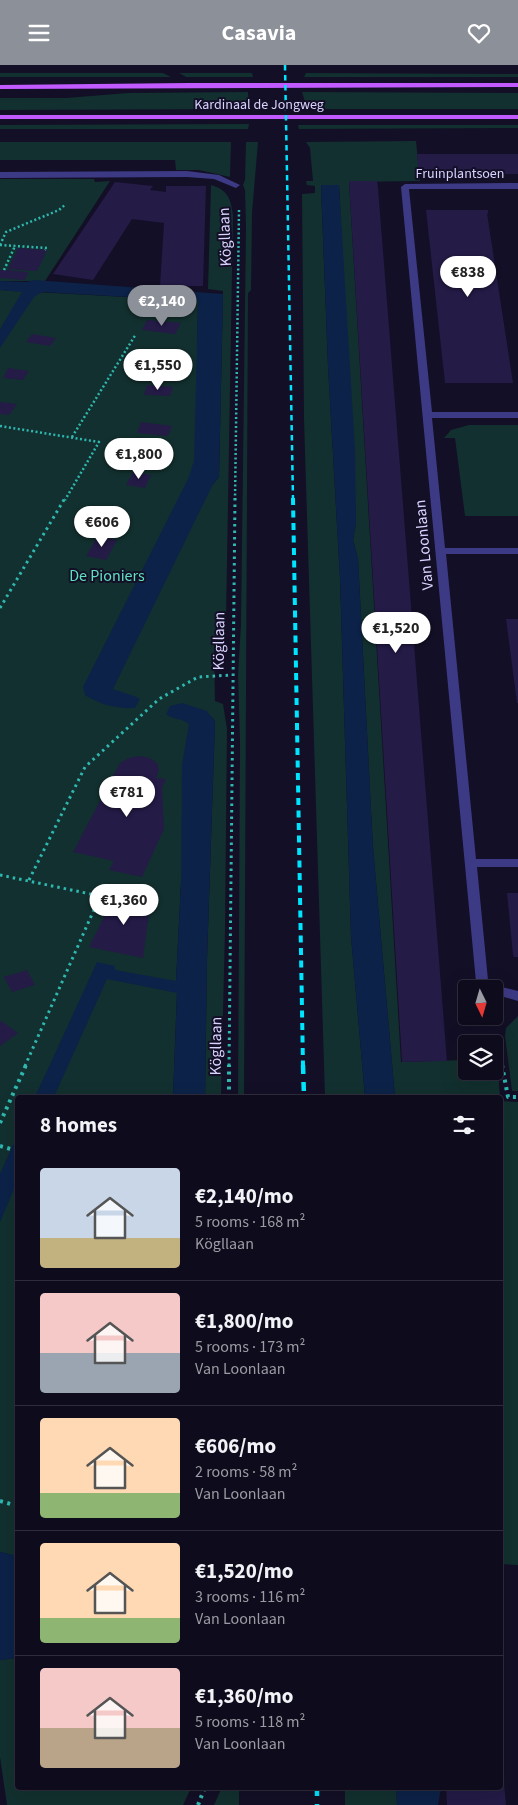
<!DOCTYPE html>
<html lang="en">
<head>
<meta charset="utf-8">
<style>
	body { margin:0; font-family:"Source Sans 3",sans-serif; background:#1c1929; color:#f1f3f6; height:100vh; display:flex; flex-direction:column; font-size:19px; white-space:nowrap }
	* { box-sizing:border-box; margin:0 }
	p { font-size:16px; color:#9b9ba3 }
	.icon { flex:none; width:28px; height:28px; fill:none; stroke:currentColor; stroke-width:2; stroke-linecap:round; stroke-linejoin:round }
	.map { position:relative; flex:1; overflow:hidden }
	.side { position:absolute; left:15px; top:1030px; width:488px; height:695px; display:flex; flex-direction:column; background:#0e0b1c; border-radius:5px; box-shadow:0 5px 20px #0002,0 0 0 1px #2e2b3b }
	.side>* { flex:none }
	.needle { width:32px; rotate:175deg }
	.fabs { position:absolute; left:458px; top:915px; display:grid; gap:10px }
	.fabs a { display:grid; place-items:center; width:45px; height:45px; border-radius:5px; background:#0e0b1c; box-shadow:0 5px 20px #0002,0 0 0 1px #2e2b3b; font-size:25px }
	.price { position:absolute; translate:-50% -42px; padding:0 11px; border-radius:18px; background:#fff; color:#222; font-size:16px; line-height:32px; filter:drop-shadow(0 1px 2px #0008) }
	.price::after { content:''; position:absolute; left:50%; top:30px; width:15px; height:11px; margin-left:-8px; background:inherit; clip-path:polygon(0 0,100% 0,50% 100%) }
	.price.selected { background:#8c9099; color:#fff }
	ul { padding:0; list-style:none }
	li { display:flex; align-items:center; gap:15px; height:125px; padding:0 25px }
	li+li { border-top:1px solid #2e2b3b }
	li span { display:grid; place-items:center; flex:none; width:140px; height:100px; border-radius:5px; color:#555 }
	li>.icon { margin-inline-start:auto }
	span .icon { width:60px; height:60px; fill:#fffc; stroke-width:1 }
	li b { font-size:21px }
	h2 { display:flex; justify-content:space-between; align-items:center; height:60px; padding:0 25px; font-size:21px }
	header { display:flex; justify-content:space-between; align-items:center; height:65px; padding:0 25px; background:#8c9099; color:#fff; font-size:22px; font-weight:700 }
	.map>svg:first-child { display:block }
</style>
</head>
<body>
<header><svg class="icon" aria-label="menu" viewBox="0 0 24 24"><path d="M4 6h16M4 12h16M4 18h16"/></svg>Casavia<svg class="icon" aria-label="heart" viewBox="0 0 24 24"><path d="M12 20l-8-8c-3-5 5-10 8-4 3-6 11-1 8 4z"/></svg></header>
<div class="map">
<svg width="518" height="1740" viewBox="0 0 518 1740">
	<rect width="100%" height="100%" fill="#130f26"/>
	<!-- green -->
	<path fill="#12302f" d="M0,8H163L171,12H0Z
		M179,8H252L253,12H186Z
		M306,8L518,9V12H304Z
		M248,27L249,44L0,45V33H66L128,28Z
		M302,27L518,28V44H305L306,40Z
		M249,59L248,64H0V60Z
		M298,60H518V63L299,64Z
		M416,76L420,116L349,117L401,997L466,995V1006H494V994H497L500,1032H395L373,783L358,494L353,475L356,458L339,120L321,121L328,301L340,513L351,871L365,1032H325L304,354L302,129L315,128V121L307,120L306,116H313L310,83L306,77Z
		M0,77H231L230,112L199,105H176L175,95H0Z
		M246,77H258L252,148L251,225L248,228L244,1032H238L240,677L238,610L241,560L246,163L245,125L243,120L245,115Z
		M0,114H94L95,117L110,116L45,216H0Z
		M211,120C228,125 231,134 233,150L226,555L221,583L214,586L215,636L223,639L227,664L225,865L221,1032H205L207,894L215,656L212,652L181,817L176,917L177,928L173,1032H18L17,1491L0,1487V225L198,236L197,307L213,419L219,412L223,229V226L208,224Z
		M469,360H518V451H465L455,373H444L451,365Z
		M518,951V1026H512L505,971L506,963Z
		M500,1036L518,1037V1500L500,1499Z
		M17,1593L18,1722L191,1723L183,1740H7L0,1692V1595Z
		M222,1722L239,1723V1740H214Z
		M345,1723H396L397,1740H345Z"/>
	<!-- water -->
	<path fill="#0c2248" d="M321,120H339L355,385L356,458L353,475L358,494L373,783L395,1032H365L351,871L340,513L328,301Z
		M34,215L223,229L219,412L213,419L113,624L134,631L140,634L135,643C117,644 100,640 85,630L83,622L188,414L194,396L198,236L42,227L34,232L0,283V264L22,227L0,225V216L27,217Z
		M182,638L207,646L215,656L207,894L205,1032H173L177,928L107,914L54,1032H35L97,897L115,901V905L176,916L181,817L182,700L189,659C182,653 173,655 166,649L170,641Z
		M17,1071V1117L0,1157V1109Z
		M0,1487L18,1491L17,1593L0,1595Z
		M396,1723H441L438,1740H397Z"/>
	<!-- building -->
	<path fill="#241b47" d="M417,89H518V109L419,110Z
		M349,116H377L378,123L447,996L402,997Z
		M115,117L153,121L150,125L166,127V121H206L203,221H160L164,158L132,154L93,215L53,209Z
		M426,145H488V149L487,148L513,318H445Z
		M18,183L47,185L37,206L8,204Z
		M0,205H7L28,207L25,215L0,213Z
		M147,255L181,258L175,269L142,265Z
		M32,269L56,273L50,281L26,277Z
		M8,303L29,306L23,315L3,313Z
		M147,320L173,322L170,331L144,330Z
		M0,337L17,339L9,350L0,349Z
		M141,357L172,361L168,371L137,368Z
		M133,407L151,410L145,423L126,420Z
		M97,472L117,475L106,495L86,491Z
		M506,554H518V638H517Z
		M139,691L150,693L157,698L159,705L156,713L166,714L162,723L164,764L142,812L109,805L114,796L73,787L120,698L129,693Z
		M117,826L151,833L143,893L89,882Z
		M507,828H518V892H514L513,890Z
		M27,905L35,920L12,927L4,912Z
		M1,956L18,968L0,981V957Z
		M500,1675L506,1740H447L446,1722H500Z"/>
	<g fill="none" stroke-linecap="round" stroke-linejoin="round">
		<!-- path-far2 -->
		<path stroke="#2fb8b0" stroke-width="2.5" stroke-dasharray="2 2.5" stroke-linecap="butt" d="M0,180L6,167L59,145L66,139
			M0,180L47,183L45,185
			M4,205L15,181
			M0,361L99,377L65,435
			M72,372L136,269
			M235,435L239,145"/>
		<!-- path-far1 -->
		<path stroke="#2fb8b0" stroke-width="3" stroke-dasharray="2.5 4" stroke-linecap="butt" d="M0,543L65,433
			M0,810L100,831L25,1001
			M29,815L85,702L159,634L198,612L232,610
			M494,985L500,989L502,1001
			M229,1001L235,433"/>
		<!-- path -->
		<path stroke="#2fb8b0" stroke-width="4" stroke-dasharray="3 4.5" stroke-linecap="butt" d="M502,1000L508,1032H518
			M229,1032V1000
			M0,1058L26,1000
			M0,1081L18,1086
			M0,1436L18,1441
			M198,1740L205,1722"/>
		<!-- minor -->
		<path fill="#3d3a85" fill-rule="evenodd" d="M187,106L219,110L240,120L236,123L214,114L187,112L0,113V107Z
			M518,118V124H409L432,347H518V353H432L445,483H518V489H446L476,794H518V802H477L488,915L497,921L518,926V936L494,929V924H483L476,917L401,122L405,119Z"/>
		<!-- major -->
		<path fill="#c25bff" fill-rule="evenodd" d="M189,18H518V22L0,24V20Z
			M0,50H518V54H0Z"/>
		<!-- rail-far2 -->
		<path stroke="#00e5ff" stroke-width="2.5" stroke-dasharray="5.5 4.5" stroke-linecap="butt" d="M285,0L293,435"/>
		<!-- rail-far1 -->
		<path stroke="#00e5ff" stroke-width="4" stroke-dasharray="7 5.5" stroke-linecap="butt" d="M293,433L303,1001"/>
		<!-- rail -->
		<path stroke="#00e5ff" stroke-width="4.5" stroke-dasharray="9 8" stroke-linecap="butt" d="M303,1000L304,1032
			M317,1722V1740"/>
	</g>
	<g text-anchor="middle" stroke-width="4" stroke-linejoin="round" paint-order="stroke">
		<!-- far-street labels -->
		<g font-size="14" fill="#d9d4ff" stroke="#130f26">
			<text x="259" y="44">Kardinaal de Jongweg</text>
			<text x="460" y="113">Fruinplantsoen</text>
		</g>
		<!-- street labels -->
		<g font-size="16" fill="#d9d4ff" stroke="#130f26">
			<text transform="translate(224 172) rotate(-92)" y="6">Kögllaan</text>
			<text transform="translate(423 480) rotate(-95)" y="6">Van Loonlaan</text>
			<text transform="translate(218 576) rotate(-89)" y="6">Kögllaan</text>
			<text transform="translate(215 981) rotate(-89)" y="6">Kögllaan</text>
		</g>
		<!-- park labels -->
		<g font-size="16" fill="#5fe0c0" stroke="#130f26">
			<text x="107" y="516">De Pioniers</text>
		</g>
	</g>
</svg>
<div class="fabs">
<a><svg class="needle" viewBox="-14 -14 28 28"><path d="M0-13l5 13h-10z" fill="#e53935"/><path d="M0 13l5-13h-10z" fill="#9b9ba3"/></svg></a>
<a><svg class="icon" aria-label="layers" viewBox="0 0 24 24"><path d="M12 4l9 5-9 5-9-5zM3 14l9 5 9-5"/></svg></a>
</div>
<b class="price" style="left:468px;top:233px">€838</b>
<b class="price selected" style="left:162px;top:262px">€2,140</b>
<b class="price" style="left:158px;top:326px">€1,550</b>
<b class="price" style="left:139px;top:415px">€1,800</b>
<b class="price" style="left:102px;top:483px">€606</b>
<b class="price" style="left:396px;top:589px">€1,520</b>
<b class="price" style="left:127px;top:753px">€781</b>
<b class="price" style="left:124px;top:861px">€1,360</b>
<section class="side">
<h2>8 homes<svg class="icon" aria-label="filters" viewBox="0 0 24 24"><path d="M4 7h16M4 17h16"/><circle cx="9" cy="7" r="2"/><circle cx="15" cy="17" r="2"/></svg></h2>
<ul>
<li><span style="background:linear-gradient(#c9d6e8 70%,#c2b280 0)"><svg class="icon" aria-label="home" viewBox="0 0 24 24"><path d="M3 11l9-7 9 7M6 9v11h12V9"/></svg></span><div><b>€2,140/mo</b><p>5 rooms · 168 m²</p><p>Kögllaan</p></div></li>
<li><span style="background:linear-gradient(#f6c9c9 60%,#9aa5b1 0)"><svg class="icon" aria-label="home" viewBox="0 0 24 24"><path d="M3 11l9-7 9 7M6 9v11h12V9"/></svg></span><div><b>€1,800/mo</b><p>5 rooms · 173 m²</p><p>Van Loonlaan</p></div></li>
<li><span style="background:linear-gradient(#ffd9b3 75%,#8fb573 0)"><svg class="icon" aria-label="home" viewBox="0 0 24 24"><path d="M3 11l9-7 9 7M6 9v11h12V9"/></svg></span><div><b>€606/mo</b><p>2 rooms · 58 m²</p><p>Van Loonlaan</p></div></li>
<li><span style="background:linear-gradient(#ffd9b3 75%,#8fb573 0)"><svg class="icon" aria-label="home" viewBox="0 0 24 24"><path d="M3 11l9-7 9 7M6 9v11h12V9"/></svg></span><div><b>€1,520/mo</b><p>3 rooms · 116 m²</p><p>Van Loonlaan</p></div></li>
<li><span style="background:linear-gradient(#f6c9c9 60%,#b9a48a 0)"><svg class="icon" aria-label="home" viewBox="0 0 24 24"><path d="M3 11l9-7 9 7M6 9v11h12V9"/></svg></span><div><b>€1,360/mo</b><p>5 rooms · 118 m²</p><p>Van Loonlaan</p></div></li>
</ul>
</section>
</div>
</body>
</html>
